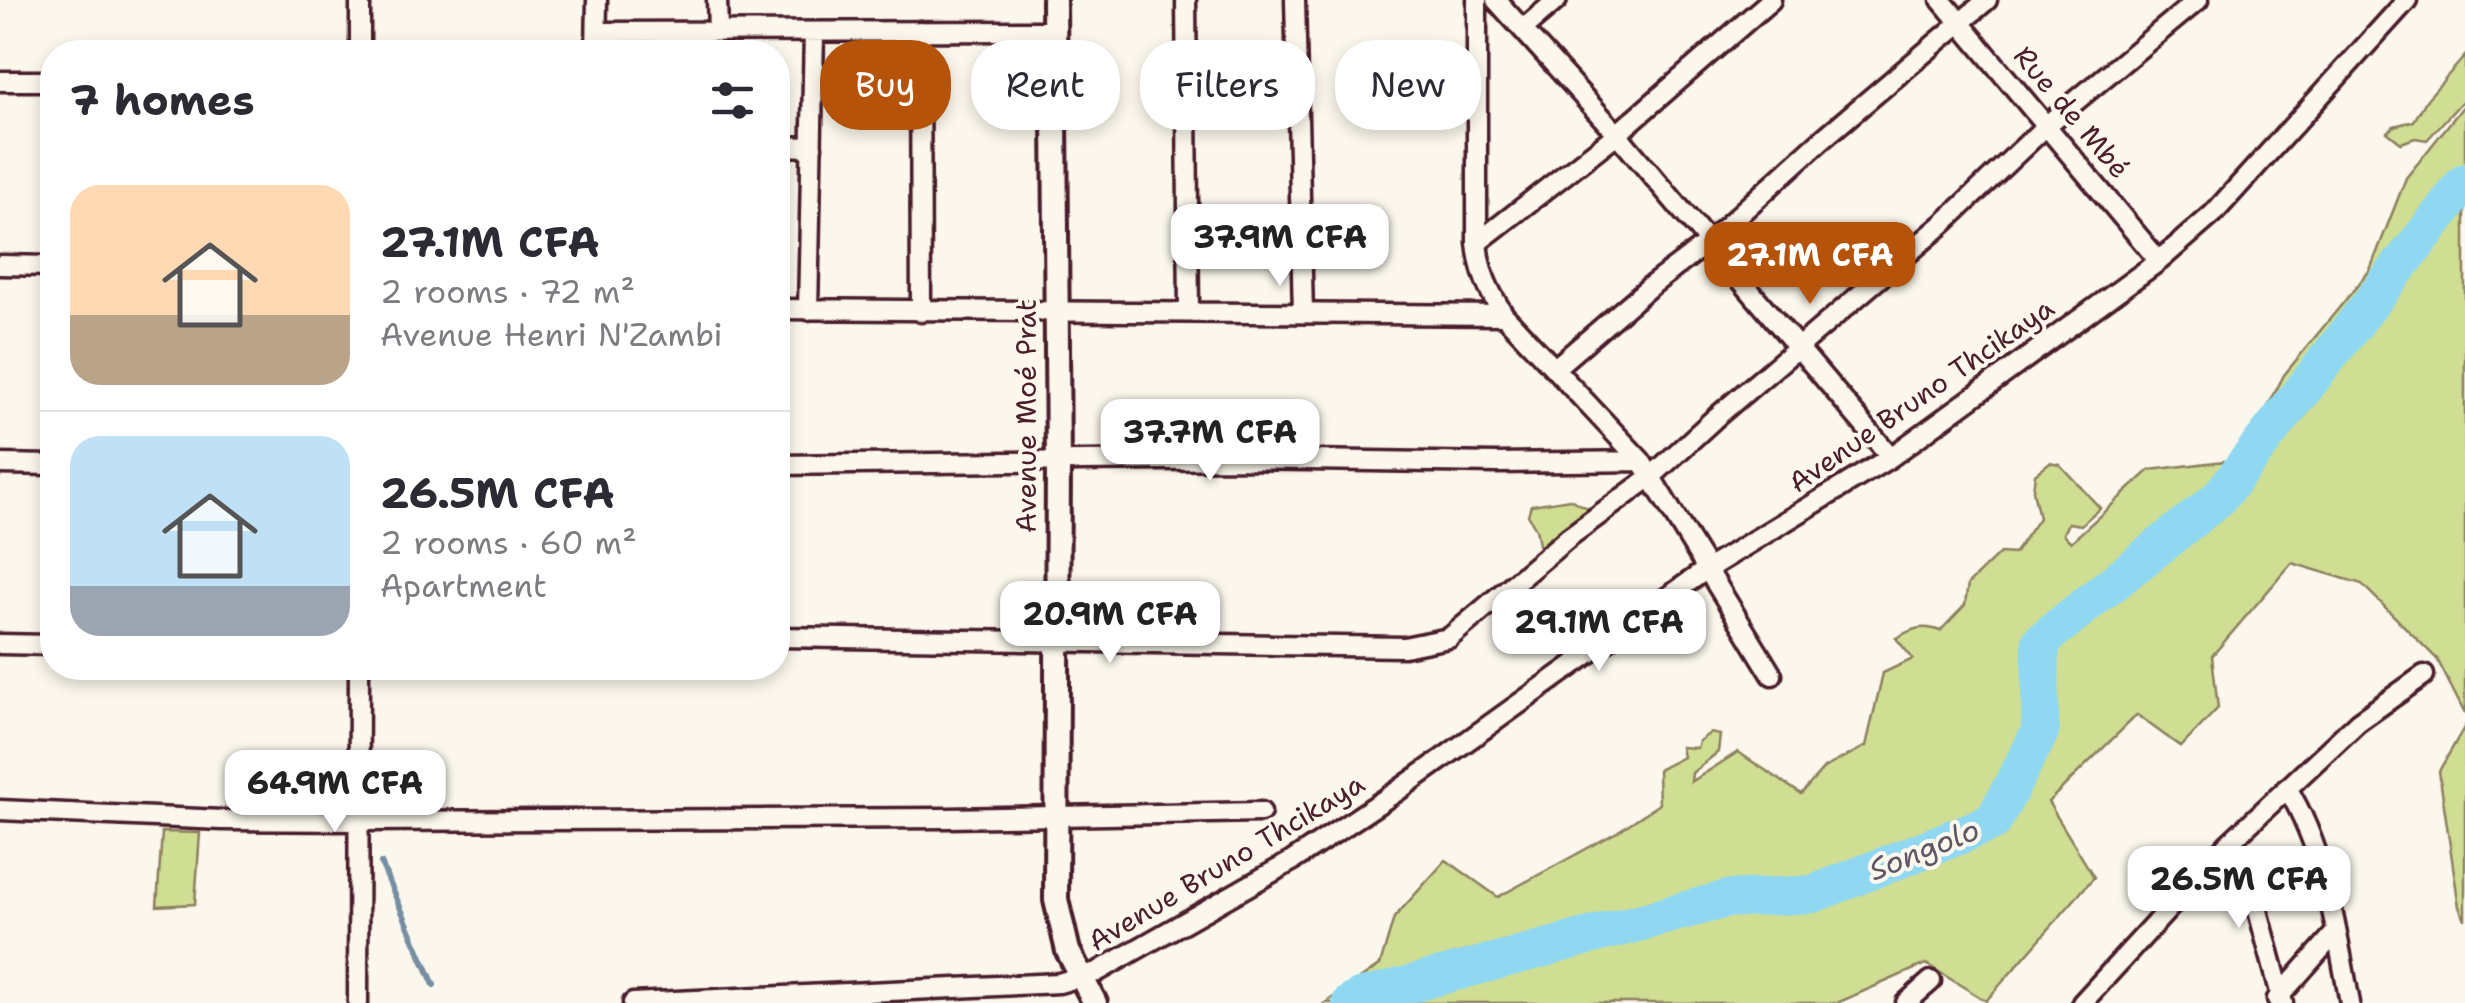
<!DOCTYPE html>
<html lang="en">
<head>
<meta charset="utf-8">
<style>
	body { margin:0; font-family:"Shantell Sans",sans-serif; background:#f2f2f3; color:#2b2b33; height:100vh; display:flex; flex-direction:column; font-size:38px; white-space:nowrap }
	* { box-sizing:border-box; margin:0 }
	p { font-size:32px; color:#7c7c81 }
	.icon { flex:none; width:55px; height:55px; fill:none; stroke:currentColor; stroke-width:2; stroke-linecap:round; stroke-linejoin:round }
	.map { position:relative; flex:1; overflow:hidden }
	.sheet { position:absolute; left:40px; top:40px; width:750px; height:640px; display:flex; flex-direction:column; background:#fff; border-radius:40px; box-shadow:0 5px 15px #0003 }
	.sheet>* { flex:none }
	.top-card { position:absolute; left:820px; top:40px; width:950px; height:90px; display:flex; gap:20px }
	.price { position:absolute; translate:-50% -85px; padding:0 22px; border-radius:20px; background:#fff; color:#222; font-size:32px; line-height:65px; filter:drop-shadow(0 2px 5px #0008) }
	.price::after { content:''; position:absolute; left:50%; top:60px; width:30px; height:22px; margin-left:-15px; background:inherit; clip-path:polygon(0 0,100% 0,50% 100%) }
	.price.selected { background:#b45309; color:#fff }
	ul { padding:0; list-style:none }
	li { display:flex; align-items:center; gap:30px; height:250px; padding:0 30px }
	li+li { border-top:2px solid #e1e1e2 }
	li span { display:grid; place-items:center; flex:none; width:280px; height:200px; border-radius:30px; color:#555 }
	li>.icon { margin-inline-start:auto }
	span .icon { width:120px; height:120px; fill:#fffc; stroke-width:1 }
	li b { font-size:42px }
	h2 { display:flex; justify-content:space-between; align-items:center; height:120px; padding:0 30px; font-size:42px }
	.tag { padding:0 35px; border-radius:40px; background:#fff; box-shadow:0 5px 15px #0003; font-size:35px; line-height:90px }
	.tag.selected { background:#b45309; color:#fff }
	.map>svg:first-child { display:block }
</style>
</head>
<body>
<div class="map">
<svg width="2465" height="1003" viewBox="0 0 2465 1003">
	<rect width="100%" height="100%" fill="#fbf7ec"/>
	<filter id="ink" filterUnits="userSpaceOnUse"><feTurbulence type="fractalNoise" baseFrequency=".01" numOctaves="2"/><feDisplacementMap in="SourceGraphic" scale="20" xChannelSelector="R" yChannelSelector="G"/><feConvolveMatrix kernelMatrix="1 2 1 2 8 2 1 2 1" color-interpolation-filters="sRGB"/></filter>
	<g filter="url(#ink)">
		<!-- green -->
		<path fill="#cfde92" stroke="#8c7e5e" stroke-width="2.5" d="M2465,56V98L2427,140L2415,138L2401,143L2387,132L2394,126L2414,121L2427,99Z
			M2465,104V714L2437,659L2362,584L2292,563L2212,656L2218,708L2181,747L2137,715L2048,802L2094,877L1986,1001L1926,964L1837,1003H1325L1380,965L1394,918L1446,860L1498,897L1617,832L1659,804L1658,770L1683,757L1681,747L1697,748L1699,741L1710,733L1720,735L1718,752L1692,773L1691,782L1738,752L1801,794L1824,768L1866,746L1883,673L1913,659L1896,638C1912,629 1922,624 1940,631L1965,605L1968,584L2000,553L2014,554L2039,518L2033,490L2035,474L2050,462L2059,464L2100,508L2081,525L2068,523L2063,534L2071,542L2150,470L2241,459L2284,375L2370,270L2406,178Z
			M1570,499L1595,512L1540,550L1536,529L1528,515L1531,505Z
			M2465,726V920L2459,907L2439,771Z
			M162,832L200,833L195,904L157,906Z"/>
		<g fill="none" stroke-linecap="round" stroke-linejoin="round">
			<!-- stream -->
			<path stroke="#748ea2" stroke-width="6" d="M381,863L434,985"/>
			<!-- river -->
			<path stroke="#90d8f2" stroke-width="38" d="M1351,1003L1359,998L1727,899L1813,894L1993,822L2040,732L2041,641L2218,499L2465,182"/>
			<defs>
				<path id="minor" d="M717,0L718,32
					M1186,0L1189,312
					M1295,0L1303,313
					M1477,0V243C1480,273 1488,290 1504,315L1641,461L1772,675
					M1496,0L1617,134L1891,457
					M1941,0L2159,261
					M1523,29L1557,0
					M920,31L921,312
					M597,32L1055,31
					M360,52V0
					M596,52L597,0
					M0,81H52
					M778,146L812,147
					M1477,243L1617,134L1771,0
					M0,265L52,266
					M778,309L1504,315
					M808,310L814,33
					M1555,368L1648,288L1710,241L1819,142L1987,0
					M0,464L52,465
					M778,465L1238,459L1497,463L1641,461
					M778,637L1404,647L1449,638L1569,537L1652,476L1714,419L1944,223L2048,124L2198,0
					M0,644L52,645
					M2287,788C2326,851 2336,931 2350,1003
					M0,810L222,820L359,821L948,818L1261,812
					M2229,843L2251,885L2283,1003
					M2277,999L2336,932
					M358,1003L359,668
					M633,1003L1059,983L1097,972L1292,861L1396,792L1707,569L1891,457L2159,261L2213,214L2407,0
					M1906,1003L1931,981
					M2082,1003L2229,843L2358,722L2424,675"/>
				<path id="tertiary" d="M1054,0L1058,463L1056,900L1068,951L1095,1003"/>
			</defs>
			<!-- minor casing -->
			<use href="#minor" stroke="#4a1f2b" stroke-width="25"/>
			<!-- tertiary casing -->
			<use href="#tertiary" stroke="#4a1f2b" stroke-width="30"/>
			<!-- minor -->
			<use href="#minor" stroke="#fbf7ec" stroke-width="18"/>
			<!-- tertiary -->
			<use href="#tertiary" stroke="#fbf7ec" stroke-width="22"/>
		</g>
	</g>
	<g text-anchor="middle" stroke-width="8" stroke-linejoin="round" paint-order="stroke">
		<!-- street labels -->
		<g font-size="28" fill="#4a1f2b" stroke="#fbf7ec">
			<text transform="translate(2072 112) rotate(50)" y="10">Rue de Mbé</text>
			<text transform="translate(1921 395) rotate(-35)" y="10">Avenue Bruno Thcikaya</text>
			<text transform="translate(1026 416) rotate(-90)" y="10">Avenue Moé Prat</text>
			<text transform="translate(1226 862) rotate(-31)" y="10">Avenue Bruno Thcikaya</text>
		</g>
		<!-- water labels -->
		<g font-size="30" font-style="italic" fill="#5f5667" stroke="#fbf7ec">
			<text transform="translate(1924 850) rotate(-22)" y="10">Songolo</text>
		</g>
	</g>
</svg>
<b class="price" style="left:1280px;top:289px">37.9M CFA</b>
<b class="price selected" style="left:1810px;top:307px">27.1M CFA</b>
<b class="price" style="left:1210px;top:484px">37.7M CFA</b>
<b class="price" style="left:1110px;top:666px">20.9M CFA</b>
<b class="price" style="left:1599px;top:674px">29.1M CFA</b>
<b class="price" style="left:335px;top:835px">64.9M CFA</b>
<b class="price" style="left:2239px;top:931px">26.5M CFA</b>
<div class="top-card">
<a class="tag selected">Buy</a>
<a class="tag">Rent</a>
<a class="tag">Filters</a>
<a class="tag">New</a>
</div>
<section class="sheet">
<h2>7 homes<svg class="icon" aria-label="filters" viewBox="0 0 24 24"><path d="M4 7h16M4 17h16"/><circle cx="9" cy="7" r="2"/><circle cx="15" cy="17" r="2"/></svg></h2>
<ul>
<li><span style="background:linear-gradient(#ffd9b3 65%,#b9a48a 0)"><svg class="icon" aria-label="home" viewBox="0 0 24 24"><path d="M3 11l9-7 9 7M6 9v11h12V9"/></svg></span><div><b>27.1M CFA</b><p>2 rooms · 72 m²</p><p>Avenue Henri N'Zambi</p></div></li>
<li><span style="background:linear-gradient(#bfe0f5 75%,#9aa5b1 0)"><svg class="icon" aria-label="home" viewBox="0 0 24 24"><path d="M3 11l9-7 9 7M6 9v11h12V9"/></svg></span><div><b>26.5M CFA</b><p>2 rooms · 60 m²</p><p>Apartment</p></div></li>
</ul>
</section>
</div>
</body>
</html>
